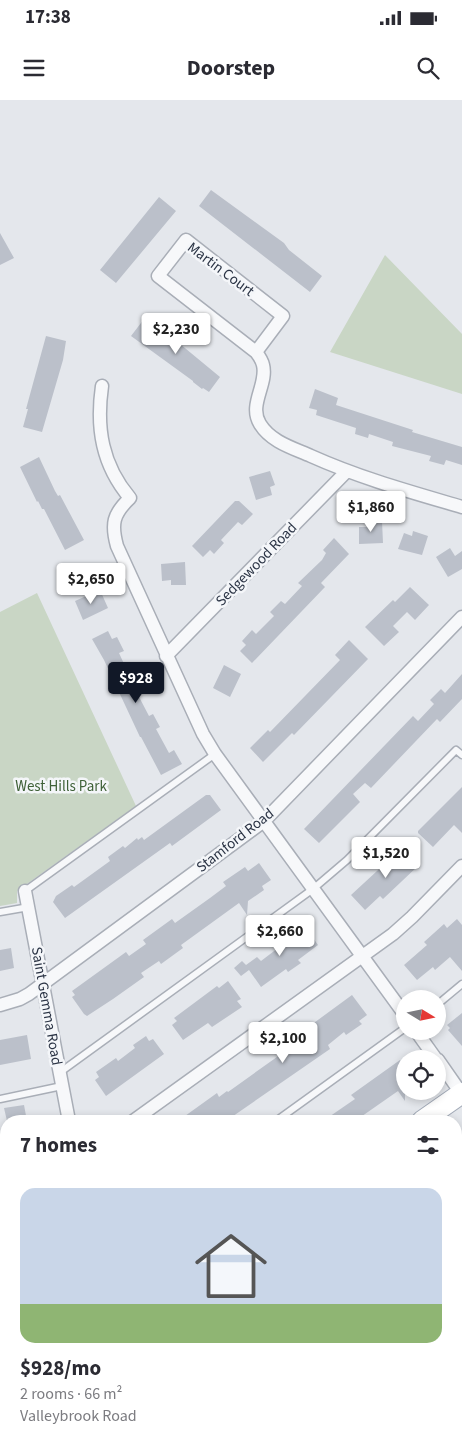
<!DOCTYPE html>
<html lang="en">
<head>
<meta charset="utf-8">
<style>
	body { margin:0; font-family:"Source Sans 3",sans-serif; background:#f2f2f3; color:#2b2b33; height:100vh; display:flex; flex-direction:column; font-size:19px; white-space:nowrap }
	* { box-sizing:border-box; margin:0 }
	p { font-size:16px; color:#7c7c81 }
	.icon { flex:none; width:28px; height:28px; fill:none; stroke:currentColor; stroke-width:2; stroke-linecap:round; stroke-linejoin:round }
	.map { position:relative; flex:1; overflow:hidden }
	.details { position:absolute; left:0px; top:1015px; width:462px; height:335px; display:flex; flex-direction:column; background:#fff; border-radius:20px 20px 0 0; box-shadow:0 2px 8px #0003 }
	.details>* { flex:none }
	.needle { width:32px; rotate:100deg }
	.fabs { position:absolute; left:396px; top:890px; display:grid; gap:10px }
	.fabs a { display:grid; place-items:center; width:50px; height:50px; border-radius:50%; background:#fff; box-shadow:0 2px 8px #0003; font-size:25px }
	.price { position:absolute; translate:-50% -42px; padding:0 11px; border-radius:5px; background:#fff; color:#222; font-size:16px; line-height:32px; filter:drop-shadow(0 1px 2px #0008) }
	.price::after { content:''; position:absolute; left:50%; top:30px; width:15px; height:11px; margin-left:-8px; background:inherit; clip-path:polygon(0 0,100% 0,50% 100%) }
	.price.active { background:#111827; color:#fff }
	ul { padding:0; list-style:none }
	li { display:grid; align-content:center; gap:10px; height:265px; padding:0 20px }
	li span { display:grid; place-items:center; height:155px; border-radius:15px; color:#555 }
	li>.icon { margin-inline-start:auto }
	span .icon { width:90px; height:90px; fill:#fffc; stroke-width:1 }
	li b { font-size:21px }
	h2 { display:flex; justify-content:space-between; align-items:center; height:60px; padding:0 20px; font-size:21px }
	.status { display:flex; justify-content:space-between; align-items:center; height:35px; padding:0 25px; background:#fff; direction:ltr }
	.status svg { height:14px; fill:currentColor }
	header { display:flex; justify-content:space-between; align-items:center; height:65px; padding:0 20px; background:#fff; font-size:22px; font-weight:700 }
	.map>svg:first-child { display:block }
</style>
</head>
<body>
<div class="status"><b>17:38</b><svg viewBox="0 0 49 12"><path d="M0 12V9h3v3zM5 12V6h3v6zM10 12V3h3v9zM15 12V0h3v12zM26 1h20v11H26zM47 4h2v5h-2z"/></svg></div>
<header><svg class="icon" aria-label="menu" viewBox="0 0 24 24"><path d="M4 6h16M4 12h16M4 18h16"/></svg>Doorstep<svg class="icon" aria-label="search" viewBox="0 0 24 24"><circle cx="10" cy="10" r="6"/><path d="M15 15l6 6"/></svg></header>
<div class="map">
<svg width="462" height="1350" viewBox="0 0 462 1350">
	<rect width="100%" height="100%" fill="#e4e7ec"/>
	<!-- green -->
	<path fill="#c9d6c5" d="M385,155L462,234V294L330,252Z
		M37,493L136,706L17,791V803L0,806V512Z
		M462,1156V1350H329L323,1344H456V1161Z"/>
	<!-- building -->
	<path fill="#bbc0ca" d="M211,90L284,143L289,150L322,176L310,192L199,106Z
		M159,97L176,111L116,183L100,170Z
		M0,133L14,158L0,165Z
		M144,219L174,239L220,277L209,292L203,288L202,289L193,282V281L131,236Z
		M46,236L66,241L63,260L42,332L23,327L28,309H26Z
		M315,289L338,298L336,305L413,330L412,332L462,347V365L446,360L444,365L429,361L431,356L392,346L393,342L369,334L368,338L355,334L356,328L316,315L317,310L309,308Z
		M39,357L55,391L58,396L60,395L84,440L65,450L44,409H42L38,401L37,402L20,367Z
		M270,371L275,385L270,387L272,395L256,400L249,377Z
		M235,401H239L253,414L242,425L238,422L221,440L224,443L214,454L210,450L203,457L192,446Z
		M367,421H382L383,443L359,444V427H367Z
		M413,431L428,436L422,455L398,449L404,433L412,436Z
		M334,438L349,454L321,483L325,487L252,563L240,551L246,545L242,541L252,530L256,534L274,516L270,512L281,501L285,504L302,486L298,483L322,460L326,453L323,450Z
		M450,448L455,456L462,451V469L448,477L436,457Z
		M185,462L186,485H171V480L162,481L161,464Z
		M410,487L429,505L415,520L407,512L393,526L399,532L384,546L365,527L393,500L395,502Z
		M100,490L108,508L83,520L75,501Z
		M108,531L112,539L117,537L124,551L119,553L131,579L136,576L142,591L137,593L149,616L153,614L160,627L156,629L169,653L174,650L182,664L161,675L141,637H140L104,560L92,539Z
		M349,540L368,559L294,635L292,633L263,662L250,648L268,630L270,632L340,560L335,555Z
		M224,565L241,574L230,597L213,588Z
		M462,574V599L440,622L437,619L371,688L365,683L353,694L360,702L319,743L304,729L413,616L418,621L434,604L430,600L441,589L445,593Z
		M462,687V733L454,725L433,747L418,733V731Z
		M206,695H210L221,710L172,746L170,743L65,818L53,802L56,796L72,785L74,787L110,761L108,757L123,746L125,748L137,738L138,740L142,737L144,740Z
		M403,747L419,765L383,799L380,796L365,810L351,795Z
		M259,763L271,780L262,786L264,790L248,801L247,815L239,803L181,845L183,848L161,864L159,861L141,873L144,877L113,899L87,916L84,914L72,897L75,895L72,891L126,852L129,856L146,844L143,840L172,819L175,823L210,798L226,786L223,782L245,767L248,771Z
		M457,819L462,825V871L450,857L435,870L433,867L417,880L404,865L427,845L424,842L444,824L447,828Z
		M302,826L305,829L306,828L318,845L298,860L301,863L288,872L286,869L261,887L249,870L241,876L234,868L242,861L246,865L257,857L261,861L282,845L279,842Z
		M11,848L14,868L0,871V850Z
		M228,881L241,899L237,901L242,907L212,927L208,923L183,940L172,925L177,921L174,918L217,886L219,888Z
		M352,895L367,915L359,921L362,924L346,935L344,932L328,945L330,949L226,1021H178L217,993L219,997L227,991L228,992L260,969L308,935L307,933L310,931L307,928Z
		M462,913V946L448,930L450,928L447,925Z
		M27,935L31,959L0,965V940Z
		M146,936L149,941L153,939L164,954L106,996L95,980L99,977L96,972L116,958L118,961L135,948L133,945Z
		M400,960L405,968V1001L398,991L355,1021H323L355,999L351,995Z
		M24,1005L27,1021H7L4,1008Z"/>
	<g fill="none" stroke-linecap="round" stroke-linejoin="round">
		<defs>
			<path id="lane" d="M25,791L215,654
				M0,812L29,807
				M438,904L462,884
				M59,973L313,789L347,760L456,650L462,655
				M0,999L62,986
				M276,1021L405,928
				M456,1112L462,1108
				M0,1223L6,1218"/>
			<path id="street" d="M256,252L283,216L186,140L158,176L256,252C259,256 262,260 263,265C268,284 248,305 260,324C271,342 293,348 311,356C360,378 411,392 462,407
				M102,286C96,328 102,365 130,398C113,414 111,424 117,446L203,634L215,654L405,915
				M166,556L346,372
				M25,791L69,1021
				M0,905L20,899L29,894L264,721L462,517
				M416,931L436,959
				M438,960L461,993
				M133,1021L393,834L412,817L462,766
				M300,1350V1344"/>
			<path id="primary" d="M422,1021L462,993
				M0,1325L6,1320"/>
		</defs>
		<!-- lane casing -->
		<use href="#lane" stroke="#a9aeb7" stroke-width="9"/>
		<!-- street casing -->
		<use href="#street" stroke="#a9aeb7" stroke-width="15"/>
		<!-- primary casing -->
		<use href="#primary" stroke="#a3abb8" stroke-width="22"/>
		<!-- lane -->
		<use href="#lane" stroke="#f7f8fa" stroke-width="6"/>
		<!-- street -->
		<use href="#street" stroke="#f7f8fa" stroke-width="12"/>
		<!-- primary -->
		<use href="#primary" stroke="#fff" stroke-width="20"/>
	</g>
	<g text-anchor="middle" stroke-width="5" stroke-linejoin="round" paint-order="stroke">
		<!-- street labels -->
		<g font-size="15" fill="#2b3445" stroke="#f4f6f9">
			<text transform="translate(221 169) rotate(37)" y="5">Martin Court</text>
			<text transform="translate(256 464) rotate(-46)" y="5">Sedgewood Road</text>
			<text transform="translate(235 740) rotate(-38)" y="5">Stamford Road</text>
			<text transform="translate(47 906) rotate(80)" y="5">Saint Gemma Road</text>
		</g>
		<!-- park labels -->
		<g font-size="15" fill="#3f6138" stroke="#f4f6f9">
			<text x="61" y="691">West Hills Park</text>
		</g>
	</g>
</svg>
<div class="fabs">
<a><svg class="needle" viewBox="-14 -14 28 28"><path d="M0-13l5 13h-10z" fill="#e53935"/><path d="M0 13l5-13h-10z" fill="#7c7c81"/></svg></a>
<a><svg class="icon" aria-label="locate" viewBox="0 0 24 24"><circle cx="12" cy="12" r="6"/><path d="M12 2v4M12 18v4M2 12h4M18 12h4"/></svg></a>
</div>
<b class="price" style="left:176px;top:255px">$2,230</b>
<b class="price" style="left:371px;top:433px">$1,860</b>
<b class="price" style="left:91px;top:505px">$2,650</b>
<b class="price active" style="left:136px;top:604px">$928</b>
<b class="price" style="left:386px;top:779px">$1,520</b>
<b class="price" style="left:280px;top:857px">$2,660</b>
<b class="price" style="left:283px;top:964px">$2,100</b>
<section class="details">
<h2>7 homes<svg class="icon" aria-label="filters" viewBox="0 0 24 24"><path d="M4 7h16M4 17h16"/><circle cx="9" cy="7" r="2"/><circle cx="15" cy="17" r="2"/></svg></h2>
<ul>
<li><span style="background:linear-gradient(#c9d6e8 75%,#8fb573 0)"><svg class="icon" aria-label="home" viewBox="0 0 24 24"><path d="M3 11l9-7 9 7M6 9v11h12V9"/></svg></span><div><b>$928/mo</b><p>2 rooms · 66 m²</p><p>Valleybrook Road</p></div></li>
</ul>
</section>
</div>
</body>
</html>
